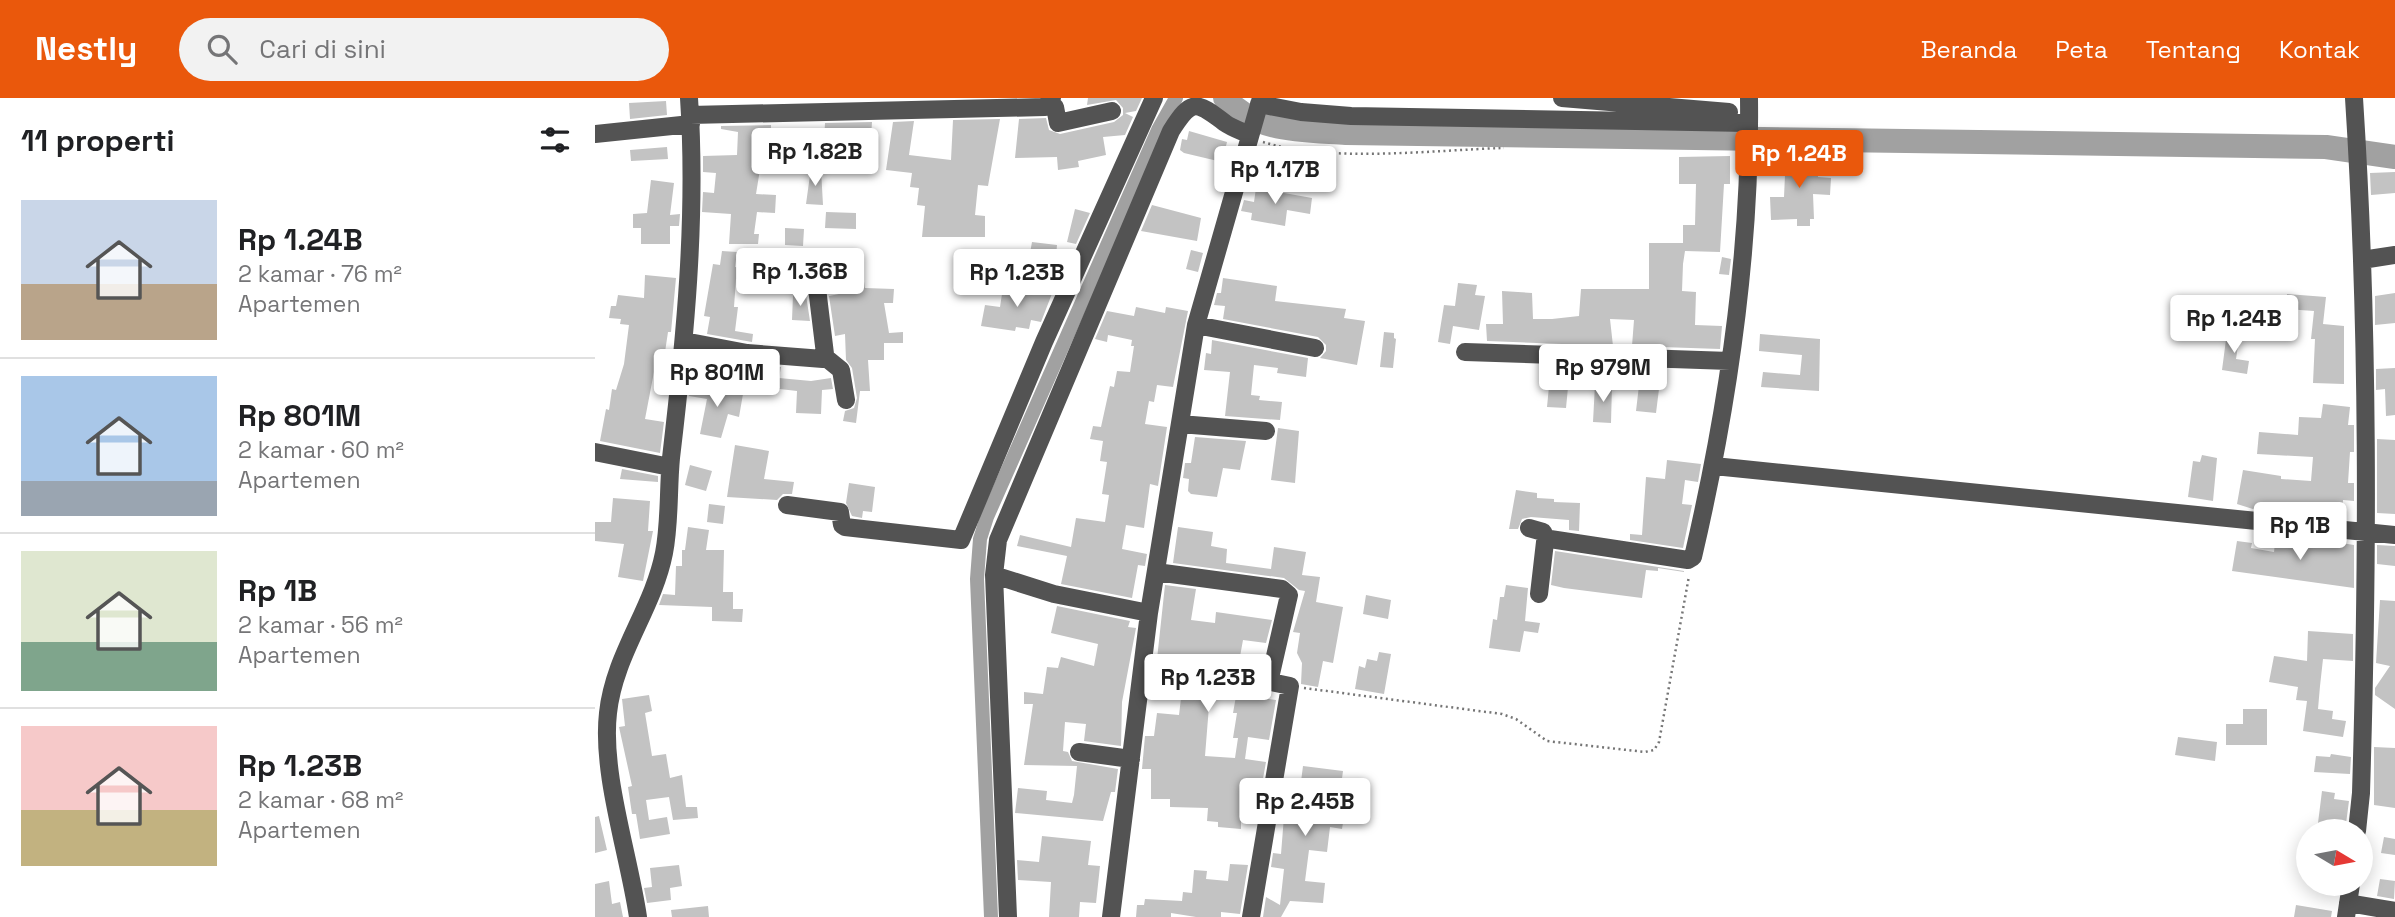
<!DOCTYPE html>
<html lang="id">
<head>
<meta charset="utf-8">
<style>
	body { margin:0; font-family:"Space Grotesk",sans-serif; background:#f2f2f2; color:#202124; height:100vh; display:flex; flex-direction:column; font-size:26px; white-space:nowrap }
	* { box-sizing:border-box; margin:0 }
	p { font-size:23px; color:#757577 }
	.icon { flex:none; width:38px; height:38px; fill:none; stroke:currentColor; stroke-width:2; stroke-linecap:round; stroke-linejoin:round }
	.map { position:relative; flex:1; overflow:hidden }
	.side { display:flex; flex-direction:column; background:#fff; width:595px }
	.side>* { flex:none }
	.needle { width:46px; rotate:100deg }
	.buttons { position:absolute; left:1701px; top:721px; display:grid; gap:14px }
	.buttons a { display:grid; place-items:center; width:77px; height:77px; border-radius:50%; background:#fff; box-shadow:0 4px 18px #0003; font-size:35px }
	.price { position:absolute; translate:-50% -60px; padding:0 16px; border-radius:7px; background:#fff; color:#222; font-size:23px; line-height:46px; filter:drop-shadow(0 2px 4px #0008) }
	.price::after { content:''; position:absolute; left:50%; top:42px; width:21px; height:16px; margin-left:-10px; background:inherit; clip-path:polygon(0 0,100% 0,50% 100%) }
	.price.current { background:#ea580c; color:#fff }
	ul { padding:0; list-style:none }
	li { display:flex; align-items:center; gap:21px; height:175px; padding:0 21px }
	li+li { border-top:2px solid #e0e0e0 }
	li span { display:grid; place-items:center; flex:none; width:196px; height:140px; border-radius:0px; color:#555 }
	li>.icon { margin-inline-start:auto }
	span .icon { width:84px; height:84px; fill:#fffc; stroke-width:1 }
	li b { font-size:30px }
	h2 { display:flex; justify-content:space-between; align-items:center; height:84px; padding:0 21px; font-size:30px }
	header { display:flex; align-items:center; gap:42px; box-sizing:border-box; height:98px; padding:0 35px; background:#ea580c; color:#fff }
	header strong { font-size:33px }
	nav { display:flex; gap:38px; margin-inline-start:auto; font-size:24px }
	.search { width:490px; height:63px; background:#f2f2f2; display:flex; align-items:center; gap:18px; box-sizing:border-box; padding:0 24px; border-radius:38px; color:#757577; font-size:26px }
	main { display:flex; flex:1; min-height:0 }
	.map>svg:first-child { display:block }
</style>
</head>
<body>
<header>
<strong>Nestly</strong>
<div class="search"><svg class="icon" aria-label="search" viewBox="0 0 24 24"><circle cx="10" cy="10" r="6"/><path d="M15 15l6 6"/></svg>Cari di sini</div>
<nav><a>Beranda</a><a>Peta</a><a>Tentang</a><a>Kontak</a></nav>
</header>
<main>
<section class="side">
<h2>11 properti<svg class="icon" aria-label="filters" viewBox="0 0 24 24"><path d="M4 7h16M4 17h16"/><circle cx="9" cy="7" r="2"/><circle cx="15" cy="17" r="2"/></svg></h2>
<ul>
<li><span style="background:linear-gradient(#c9d6e8 60%,#b9a48a 0)"><svg class="icon" aria-label="home" viewBox="0 0 24 24"><path d="M3 11l9-7 9 7M6 9v11h12V9"/></svg></span><div><b>Rp 1.24B</b><p>2 kamar · 76 m²</p><p>Apartemen</p></div></li>
<li><span style="background:linear-gradient(#a9c7e8 75%,#9aa5b1 0)"><svg class="icon" aria-label="home" viewBox="0 0 24 24"><path d="M3 11l9-7 9 7M6 9v11h12V9"/></svg></span><div><b>Rp 801M</b><p>2 kamar · 60 m²</p><p>Apartemen</p></div></li>
<li><span style="background:linear-gradient(#dfe7d0 65%,#7fa58c 0)"><svg class="icon" aria-label="home" viewBox="0 0 24 24"><path d="M3 11l9-7 9 7M6 9v11h12V9"/></svg></span><div><b>Rp 1B</b><p>2 kamar · 56 m²</p><p>Apartemen</p></div></li>
<li><span style="background:linear-gradient(#f6c9c9 60%,#c2b280 0)"><svg class="icon" aria-label="home" viewBox="0 0 24 24"><path d="M3 11l9-7 9 7M6 9v11h12V9"/></svg></span><div><b>Rp 1.23B</b><p>2 kamar · 68 m²</p><p>Apartemen</p></div></li>
</ul>
</section>
<div class="map">
<svg width="1800" height="819" viewBox="0 0 1800 819">
	<rect width="100%" height="100%" fill="#fff"/>
	<g fill="none" stroke-linecap="round" stroke-linejoin="round">
		<!-- canal -->
		<path stroke="#a1a1a1" stroke-width="14" d="M396,819L382,481L385,441L392,419L563,32L581,0"/>
		<!-- river -->
		<path stroke="#a1a1a1" stroke-width="24" d="M630,0C659,34 710,32 751,35L1731,49L1800,59"/>
	</g>
	<!-- building -->
	<path fill="#c3c3c3" fill-rule="evenodd" d="M493,0H547L541,13L530,15L538,19L530,37L508,39L511,57L483,63L484,69L463,72L462,59L420,60L424,21L451,20L454,32L465,36L519,24L528,17V10L521,2L492,7Z
		M71,3L72,17L35,21L34,5Z
		M405,21L393,88L383,87L380,117L390,118V139H327L330,108L322,107L324,90L315,89L317,75L291,72L298,24L319,23L314,57L356,62L358,22Z
		M277,24L275,55L220,54L221,43L229,44L230,25Z
		M176,27V33L164,34L163,58L167,59L161,96L181,97L180,115L162,114L159,136H164L163,146H134L136,116L107,114L108,94L119,95L121,75L108,74V58L142,57L143,34L126,31V28Z
		M594,33L632,44L627,64L589,55L585,52L587,41L592,42Z
		M72,49L73,61L36,63L35,52Z
		M1135,58V86H1129L1125,154L1090,153L1088,166L1087,193L1101,194L1100,227L1127,228L1125,251L1037,248L1039,222L1015,221L1018,248L892,243L891,226H908L907,193L937,195L938,221H957L984,218L986,191H1054V145H1088V127H1100L1101,86H1084V59Z
		M1183,59L1224,62L1223,79L1236,80L1235,97L1218,96L1219,121H1215V128H1202V121L1176,122L1175,99H1189L1190,77H1182Z
		M216,70L226,71L228,107L211,106Z
		M1800,74V95L1776,97L1775,75Z
		M56,82L79,85L75,117L85,116L84,128H75V146H46V130H38V116L52,115Z
		M661,90L717,100L715,116L692,112L690,128L656,122L657,115L646,113L649,102L659,104Z
		M557,107L606,120L602,143L546,133Z
		M480,111L495,115L481,146L472,144Z
		M231,114L261,115V131L230,130Z
		M190,130L209,131L208,148L190,147Z
		M437,144L462,147L461,159L435,155Z
		M596,152L608,155L603,174L591,171Z
		M127,153L142,154L140,169L154,171L153,182L141,181L139,209H143L140,233L158,236L157,244L112,236L115,219L109,218L118,166L125,167Z
		M260,154L264,178L268,177L270,190L299,191L298,205H289L294,235L308,234V245H289V262H273L275,293H265L261,325L248,323L250,313L259,310L262,300L257,270L251,262L250,236L240,238L234,198L244,196L238,158Z
		M1127,159L1136,161L1134,177L1124,176Z
		M50,177L81,180L76,234H73L70,254L63,253L50,321L69,324L65,355L5,343L11,311L14,312L17,291L21,292L29,266L34,227L25,226L26,221L14,220L16,208H21L23,197L49,200Z
		M628,180L682,188L680,203L751,211L749,220L770,223L762,267L725,260L731,253V247L723,239L628,221L630,208L619,207L622,195H626Z
		M863,185L882,187L880,197L890,198L884,232L858,228L855,246L843,244L849,207L860,208Z
		M415,188L458,193L446,224L436,222L434,231L421,229L420,233L386,228L390,207L405,209L407,196L414,197Z
		M1800,195V225L1780,227V198Z
		M1692,196L1731,199L1728,226L1749,228V286L1718,285L1720,241H1716L1719,213L1691,211Z
		M198,197H211L215,223L197,222Z
		M541,209L570,215L571,209L593,213L578,289L562,287L559,304L554,303L550,326L572,329L563,388L555,386L549,430L531,427L527,451L552,456L550,468L543,467L537,500L466,486L472,458L422,448L425,437L476,449L481,420L510,424L514,397L507,396L512,364L505,363L508,343L495,341L498,328L506,329L515,288L519,289L522,273L535,274L539,248H536L537,242L513,237L512,244L500,241L512,213L539,218Z
		M789,234L799,235V240L801,241L798,270L785,269Z
		M1632,234L1645,235L1641,261L1654,263L1652,276L1627,272Z
		M1165,236L1225,241L1224,293L1166,289L1168,274L1205,277L1207,257L1164,253Z
		M617,242L713,260L711,279L682,275L683,270L659,267L656,297L665,298L664,302L687,304L685,322L630,318L635,274L609,272L611,255L616,256Z
		M99,256L139,264L137,272L98,265Z
		M161,267L186,269L184,280L216,283L236,280L238,291L227,292L226,316L201,315L202,293L157,288Z
		M1800,270V317L1791,318L1790,291L1781,292V271Z
		M955,278L974,279L971,310L952,309Z
		M1045,279L1057,281L1056,290L1064,291L1061,315L1041,313Z
		M1000,286L1017,287L1016,325L998,324Z
		M96,288L148,296L144,319L133,316L126,340L105,336L112,301L94,298Z
		M1728,306L1755,309L1753,327H1759V354H1755L1753,385H1759V403L1748,402L1747,420L1661,412L1642,406L1648,372L1686,378V381L1716,383L1718,359L1662,356L1664,334L1703,337L1704,319L1726,320Z
		M683,330L704,333L700,385L676,382Z
		M600,339L651,343L645,372L628,370L622,399L596,396L593,393L594,381L588,380L590,365H596Z
		M1782,341L1800,342V416L1782,415Z
		M140,347L174,353L169,381L199,384L197,396H188L182,402L132,399Z
		M1607,357L1622,360L1618,403L1593,399L1598,363L1605,364Z
		M1072,362L1106,366L1103,384L1090,382L1087,406L1097,407L1088,450L1035,442V436L1047,437L1051,379L1070,381Z
		M95,367L117,373L111,393L90,387Z
		M27,371L63,378V384L25,381Z
		M254,385L280,389L277,414L268,413L267,420L257,418L251,405Z
		M921,392L942,395V400L959,401V404L985,405L984,433L974,432V422L936,419L927,421L923,431H914Z
		M18,400L55,403L53,433H58L48,483L23,479L29,446L0,443V424H16Z
		M114,406L130,408L128,426L112,424Z
		M93,429L114,432L111,452H129L128,494H138V511H148L147,524L117,523V509L64,507L68,496L80,497L81,468H87V452H90Z
		M583,429L618,434L616,448L632,451L631,465L676,471L679,449L711,454L707,477L725,479L721,504L748,509L738,565L728,563L723,589L706,586L707,565L702,555L705,535L698,534L710,493L704,492L689,480L578,465Z
		M1715,440L1759,447V490L1637,473L1642,443L1657,445L1656,450L1679,454L1680,445L1713,451Z
		M1782,447L1800,448V468L1782,466Z
		M960,453L1089,473V474L1063,470V473L1051,472L1047,500L969,490L956,487Z
		M570,487L601,491L596,522L620,525L621,514L677,522L671,545L648,542L644,564L665,567L660,599L681,602L674,642L653,639L650,661L671,664L660,725L646,724V731L623,729V724L612,723L613,710L575,709V701H556V671H547L550,638H559L562,615L584,617L587,592L559,589ZM616,583L643,587L638,615H642L638,640H643L640,660L610,658Z
		M911,487L933,490L930,523L945,525L943,535L929,533L925,554L894,550L898,521L902,522L905,499H909Z
		M771,497L796,502L793,521L768,516Z
		M1785,502L1800,503V611L1780,597V590L1795,568L1781,565Z
		M462,508L535,523L533,529L541,530L527,604L526,648L489,643L491,626L470,624L468,653L473,654L477,663L523,671L520,694H516L508,723L420,715L423,690L452,693L451,702L477,705L479,697L482,668L429,667L438,606H429V594L448,596L452,569L463,570L466,559L499,568L503,546L456,535Z
		M1713,533L1758,536V563L1728,561L1725,588L1723,611L1738,613L1737,621L1751,623L1748,639L1708,633L1712,603L1701,602L1703,589L1674,584L1679,558L1712,563Z
		M784,554L796,556L789,596L760,591L764,568L770,570L772,561L782,563Z
		M54,597L57,613L50,615L57,658L71,656L75,680L87,677L91,709H102L103,720L78,722L74,699L51,702L54,722L72,719L75,736L45,741L41,716H37L33,689L37,688L24,629L30,628L27,601Z
		M1648,611H1672V647H1631V626H1648Z
		M1583,639L1622,644L1620,663L1580,657Z
		M1779,649L1800,650V710L1779,707Z
		M1736,656L1756,659L1755,676L1719,674L1721,658L1735,659Z
		M708,668L748,673L746,688L734,687L732,709L750,712L747,731L735,729L732,754L714,752L710,783L730,785L728,805L695,803L686,819H668L671,799L685,807L689,771L676,769L678,755L686,756L690,706L703,707Z
		M1727,693L1740,695L1739,701L1754,703L1750,733H1722Z
		M4,718L12,752L0,755V719Z
		M447,738L496,743L493,767L505,768L501,805L485,804L484,819H454L456,784L423,782L422,762L444,764Z
		M1789,739L1800,741V757L1786,755Z
		M635,766L653,767L645,816L626,814V819H601L576,815V819H541L542,807H549L550,801L587,803L588,794L597,795L599,772L612,773L611,781L633,783Z
		M84,767L87,788L75,790L76,802L52,805L49,790L57,789L55,770Z
		M1785,781L1800,783L1799,801L1782,798Z
		M14,783L17,806L25,804L28,819H0V786Z
		M1701,807L1737,813L1736,819H1699Z
		M113,808L114,819H77L76,812Z"/>
	<g fill="none" stroke-linecap="round" stroke-linejoin="round">
		<!-- path -->
		<path stroke="#757575" stroke-width="2.5" stroke-dasharray="2 3.5" stroke-linecap="butt" d="M668,44C735,65 838,52 909,50
			M709,590L907,616L921,621L952,643L1050,654L1059,652L1064,644L1094,478"/>
		<!-- minor -->
		<path stroke="#535353" stroke-width="18" d="M967,0L1134,14
			M1759,0C1774,231 1773,463 1766,695L1762,733
			M455,5L460,9L463,25L517,13
			M664,6L706,14L756,18L1153,25
			M95,17L450,9L457,0
			M0,36L96,26
			M1767,162L1800,157
			M601,227L720,250
			M89,243L152,255L228,261L230,256L222,190
			M870,254L1135,263
			M230,259L246,272L251,302
			M86,275L146,285L152,255
			M585,326L671,333
			M0,354L75,369
			M1119,368L1800,437
			M192,407L245,414L247,427L250,429L366,442L449,244L559,0
			M934,430L948,434L952,442
			M561,474L687,491L694,497L675,580L676,584L695,588L656,819
			M399,477L459,496L554,515
			M944,496L950,444L955,441L1093,462L1098,459C1133,309 1156,154 1154,0
			M484,654L536,661
			M1753,805L1800,813
			M43,819C34,757 6,675 13,615C19,557 58,511 69,455C75,425 73,391 76,360C90,241 102,120 94,0
			M413,819L399,477L403,442L576,33C597,0 601,3 630,25C637,30 646,33 655,37
			M516,819L554,515L601,227L666,0
			M1751,819L1756,786"/>
	</g>
</svg>
<div class="buttons">
<a><svg class="needle" viewBox="-14 -14 28 28"><path d="M0-13l5 13h-10z" fill="#e53935"/><path d="M0 13l5-13h-10z" fill="#757577"/></svg></a>
</div>
<b class="price" style="left:220px;top:90px">Rp 1.82B</b>
<b class="price current" style="left:1204px;top:92px">Rp 1.24B</b>
<b class="price" style="left:680px;top:108px">Rp 1.17B</b>
<b class="price" style="left:205px;top:210px">Rp 1.36B</b>
<b class="price" style="left:422px;top:211px">Rp 1.23B</b>
<b class="price" style="left:1639px;top:257px">Rp 1.24B</b>
<b class="price" style="left:1008px;top:306px">Rp 979M</b>
<b class="price" style="left:122px;top:311px">Rp 801M</b>
<b class="price" style="left:1705px;top:464px">Rp 1B</b>
<b class="price" style="left:613px;top:616px">Rp 1.23B</b>
<b class="price" style="left:710px;top:740px">Rp 2.45B</b>
</div>
</main>
</body>
</html>
